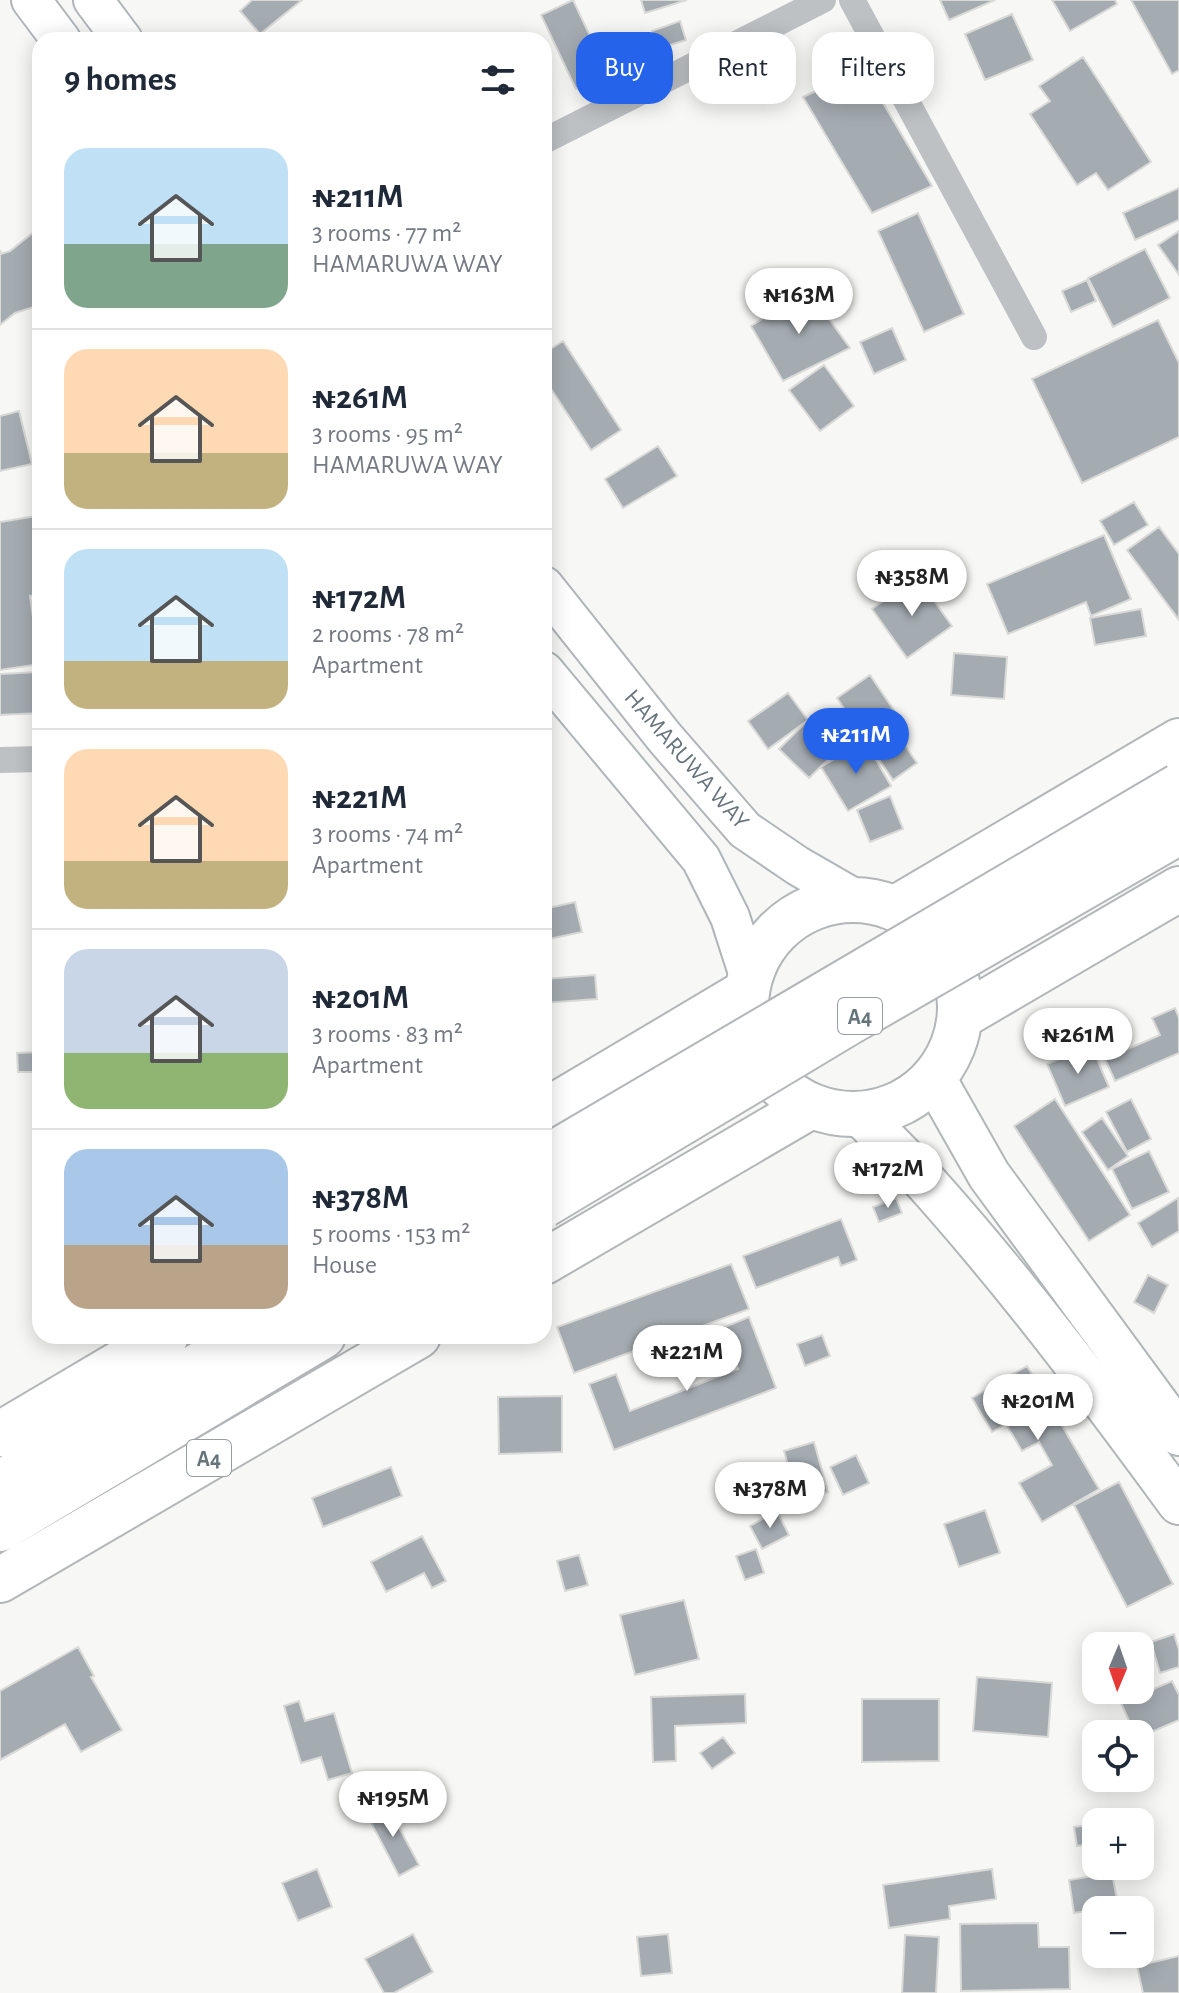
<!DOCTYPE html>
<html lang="en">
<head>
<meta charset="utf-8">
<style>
	body { margin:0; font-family:"Alegreya Sans",sans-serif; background:#f6f6f7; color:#1f2937; height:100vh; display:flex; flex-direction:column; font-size:30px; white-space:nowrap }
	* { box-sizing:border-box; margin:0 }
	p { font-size:26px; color:#747a83 }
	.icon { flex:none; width:44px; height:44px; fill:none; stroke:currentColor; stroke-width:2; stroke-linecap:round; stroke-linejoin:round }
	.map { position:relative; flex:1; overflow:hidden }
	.panel { position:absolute; left:32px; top:32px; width:520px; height:1312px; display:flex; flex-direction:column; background:#fff; border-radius:24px; box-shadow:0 4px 20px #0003 }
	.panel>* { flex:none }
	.banner { position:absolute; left:576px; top:32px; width:482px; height:72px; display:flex; gap:16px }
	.needle { width:52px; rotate:182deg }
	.fabs { position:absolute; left:1082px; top:1632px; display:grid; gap:16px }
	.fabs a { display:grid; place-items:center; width:72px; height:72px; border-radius:16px; background:#fff; box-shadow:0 4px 20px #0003; font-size:40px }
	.price { position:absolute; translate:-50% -68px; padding:0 18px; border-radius:28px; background:#fff; color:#222; font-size:26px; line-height:52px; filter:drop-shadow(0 2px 4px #0008) }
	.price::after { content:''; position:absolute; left:50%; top:48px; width:24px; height:18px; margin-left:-12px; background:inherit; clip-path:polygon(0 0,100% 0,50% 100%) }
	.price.active { background:#2563eb; color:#fff }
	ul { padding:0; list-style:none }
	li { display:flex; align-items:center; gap:24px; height:200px; padding:0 32px }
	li+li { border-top:2px solid #e0e1e3 }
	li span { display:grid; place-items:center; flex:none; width:224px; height:160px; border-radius:24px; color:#555 }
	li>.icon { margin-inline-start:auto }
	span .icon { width:96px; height:96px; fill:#fffc; stroke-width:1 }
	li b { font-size:34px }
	h2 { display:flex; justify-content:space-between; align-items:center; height:96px; padding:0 32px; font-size:34px }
	.pill { padding:0 28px; border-radius:24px; background:#fff; box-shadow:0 4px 20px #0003; font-size:28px; line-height:72px }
	.pill.active { background:#2563eb; color:#fff }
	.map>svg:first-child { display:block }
</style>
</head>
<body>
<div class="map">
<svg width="1179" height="1993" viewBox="0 0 1179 1993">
	<rect width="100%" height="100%" fill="#f7f7f5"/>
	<!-- building -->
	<path fill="#a5acb1" stroke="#d9d9d7" stroke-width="2" d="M252,0H302L260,34L240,11Z
		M573,0L608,74L576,89L541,15Z
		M641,0H687L645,13Z
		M940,0H995L949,20Z
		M1052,0H1115L1117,4L1070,31Z
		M1131,0H1179V70L1172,74Z
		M1012,14L1033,60L985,80L965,34Z
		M680,21L686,40L658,49L652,31Z
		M1083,57L1151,162L1108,190L1096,173L1077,185L1030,114L1050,101L1039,86Z
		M863,69L932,186L872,213L803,97Z
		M1179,188V220L1135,240L1123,213Z
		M918,213L964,314L924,332L878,231Z
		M40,227V305L15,313L0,325V250L1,254L10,251Z
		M1179,231V275L1158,245Z
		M1145,249L1170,298L1113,327L1088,278Z
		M1087,280L1096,301L1071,312L1062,291Z
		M808,290L850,348L783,381L751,326Z
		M1158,320L1179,363V437L1082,483L1032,379Z
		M892,328L906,360L874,374L860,342Z
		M563,341L621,430L591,450L544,378V353Z
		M824,365L854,406L820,431L789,390Z
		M19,411L32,464L0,471V416Z
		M658,446L677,476L623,508L605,479Z
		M1134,502L1148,525L1114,545L1100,521Z
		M36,516L40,539V595L30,596L40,664L0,670V522Z
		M1159,527L1179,554V620L1127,550Z
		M1104,535L1131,599L1091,616L1086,602L1008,634L987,584Z
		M917,577L952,626L907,658L872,609Z
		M1141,609L1146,636L1095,645L1090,618Z
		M954,653L1007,657L1004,699L951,695Z
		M38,672L40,713L0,715V674Z
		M870,675L895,712L886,718L917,763L893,780L837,698Z
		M788,693L808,720L768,749L748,721Z
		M811,717L841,747L809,778L779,749Z
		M865,741L891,786L848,811L821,767Z
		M890,796L903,829L870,842L857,810Z
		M40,894V946H36L35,895Z
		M575,902L582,932L544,940V909Z
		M595,975L597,999L544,1003V979Z
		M1175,1008L1179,1018V1053L1115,1081L1105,1059L1160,1035L1152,1018Z
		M1091,1045L1109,1087L1065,1106L1047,1064Z
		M40,1052V1072H18L17,1053Z
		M1055,1099L1130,1215L1089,1241L1014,1126Z
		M1131,1099L1151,1139L1127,1152L1106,1112Z
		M1102,1118L1128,1156L1108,1170L1082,1132Z
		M1149,1151L1169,1192L1132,1209L1112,1169Z
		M896,1198L902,1213L879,1222L873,1207Z
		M1178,1198L1179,1231L1152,1247L1138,1223Z
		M841,1219L857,1260L841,1266L838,1257L756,1288L743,1256Z
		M731,1264L749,1309L574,1373L557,1327Z
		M1148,1275L1168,1285L1154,1313L1134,1302Z
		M749,1317L776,1388L614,1450L589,1384L616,1374L630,1411L738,1369L722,1328Z
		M822,1335L830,1356L805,1366L797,1344Z
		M1027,1366L1099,1489L1042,1522L1019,1483L1052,1465L1039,1442L1022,1451L1006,1424L992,1432L972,1398Z
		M562,1396V1452L499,1454L498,1397Z
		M814,1442L828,1492L798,1500L784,1451Z
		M856,1455L869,1483L843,1495L830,1467Z
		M391,1467L402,1496L323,1527L312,1498Z
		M1119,1482L1173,1584L1127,1607L1074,1505Z
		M985,1510L1000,1553L959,1567L944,1524Z
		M777,1511L789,1535L762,1549L750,1526Z
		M422,1536L446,1581L432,1588L424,1573L386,1592L371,1562Z
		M756,1549L764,1573L745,1580L736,1556Z
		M579,1555L588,1585L565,1591L557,1561Z
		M684,1600L699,1659L635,1675L620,1615Z
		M1174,1634L1179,1650V1667L1160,1673L1151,1642Z
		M78,1647L94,1676L91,1677L122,1730L81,1752L65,1724L0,1760V1691Z
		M977,1677L1052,1683L1048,1737L973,1731Z
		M1172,1681L1179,1695V1720L1140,1737V1734H1135L1121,1703Z
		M745,1694L746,1723L675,1726L676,1761L653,1762L651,1697Z
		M862,1699H939V1761L862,1762Z
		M299,1701L305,1721L334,1713L352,1773L328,1780L321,1757L301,1763L284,1706Z
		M723,1737L735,1753L712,1769L700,1753Z
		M386,1803L419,1865L399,1876L366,1813Z
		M1096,1824V1843L1077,1846L1074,1827Z
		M317,1869L332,1907L298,1921L282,1883Z
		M992,1869L996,1899L949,1906L950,1919L889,1928L883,1885Z
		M1112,1873L1118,1906L1074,1913L1069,1880Z
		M1038,1923L1039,1947H1069L1070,1989L961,1991L960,1924Z
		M413,1934L433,1972L394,1993H384L365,1959Z
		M668,1934L672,1973L641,1976L637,1937Z
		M905,1935L939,1937L936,1993H902Z
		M1179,1956V1993H1143L1137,1966Z"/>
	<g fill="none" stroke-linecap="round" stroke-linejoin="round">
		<defs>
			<path id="secondary" d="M31,0L61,40
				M93,0L123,40
				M544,586L665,738L745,830L798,866L857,900
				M544,671L701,859L730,917L749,976"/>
			<path id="primary" d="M934,1078L989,1175L1179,1434
				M860,1114C880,1135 901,1154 920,1176C1013,1279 1097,1391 1179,1503"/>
			<path id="trunk" d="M746 1007a107 107 0 1 1 214 0a107 107 0 1 1-214 0Z
				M896,908L1179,741
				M960,1017L1179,889
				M544,1112L746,992
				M544,1262L811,1106
				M0,1434L166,1336
				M0,1483L248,1336
				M0,1529L323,1336
				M0,1580L418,1336"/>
		</defs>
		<!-- secondary casing -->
		<use href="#secondary" stroke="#afb5b9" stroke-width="42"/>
		<!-- primary casing -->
		<use href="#primary" stroke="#b1b6b8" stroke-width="46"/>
		<!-- trunk casing -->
		<use href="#trunk" stroke="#b3b6b9" stroke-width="48"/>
		<!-- minor -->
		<path stroke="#bdc1c4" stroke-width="26" d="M852,0L1034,337
			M544,141L823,0
			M0,760L40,759"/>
		<!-- secondary -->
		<use href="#secondary" stroke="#fff" stroke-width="38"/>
		<!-- primary -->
		<use href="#primary" stroke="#fff" stroke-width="42"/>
		<!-- trunk -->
		<use href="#trunk" stroke="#fff" stroke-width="44"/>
		<defs>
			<path id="trunk-bridge" d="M544,1159L1179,786
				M544,1205L848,1023L1179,832"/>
		</defs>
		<!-- trunk-bridge casing -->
		<use href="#trunk-bridge" stroke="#b3b6b9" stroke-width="48" stroke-linecap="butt"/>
		<!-- trunk-bridge -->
		<use href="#trunk-bridge" stroke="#fff" stroke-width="44"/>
	</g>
	<g text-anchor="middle" stroke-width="8" stroke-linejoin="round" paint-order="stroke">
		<!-- shield labels -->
		<g fill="#fff" stroke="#949ea3" stroke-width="2">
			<rect x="838" y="998" width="44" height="36" rx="6"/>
			<rect x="187" y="1440" width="44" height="36" rx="6"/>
		</g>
		<g font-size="22" font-weight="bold" fill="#66747c">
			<text x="860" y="1024">A4</text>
			<text x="209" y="1466">A4</text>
		</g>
		<!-- street labels -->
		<g font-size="24" fill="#66747c" stroke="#fff">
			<text transform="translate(687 759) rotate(49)" y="8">HAMARUWA WAY</text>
		</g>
	</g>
</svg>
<div class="fabs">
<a><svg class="needle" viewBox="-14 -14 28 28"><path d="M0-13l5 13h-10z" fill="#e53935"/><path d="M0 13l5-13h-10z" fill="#747a83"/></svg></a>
<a><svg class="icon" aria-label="locate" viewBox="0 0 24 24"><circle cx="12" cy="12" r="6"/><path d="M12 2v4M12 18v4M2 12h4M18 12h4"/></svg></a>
<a>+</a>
<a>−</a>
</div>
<b class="price" style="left:799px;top:336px">₦163M</b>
<b class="price" style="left:912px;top:618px">₦358M</b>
<b class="price active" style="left:856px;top:776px">₦211M</b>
<b class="price" style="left:1078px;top:1076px">₦261M</b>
<b class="price" style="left:888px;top:1210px">₦172M</b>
<b class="price" style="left:687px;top:1393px">₦221M</b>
<b class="price" style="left:1038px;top:1442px">₦201M</b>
<b class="price" style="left:770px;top:1530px">₦378M</b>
<b class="price" style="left:393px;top:1839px">₦195M</b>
<div class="banner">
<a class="pill active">Buy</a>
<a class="pill">Rent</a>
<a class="pill">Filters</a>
</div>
<section class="panel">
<h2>9 homes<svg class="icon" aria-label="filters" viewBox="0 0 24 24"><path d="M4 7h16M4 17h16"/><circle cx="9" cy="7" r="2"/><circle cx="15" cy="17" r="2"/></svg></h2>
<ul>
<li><span style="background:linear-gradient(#bfe0f5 60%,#7fa58c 0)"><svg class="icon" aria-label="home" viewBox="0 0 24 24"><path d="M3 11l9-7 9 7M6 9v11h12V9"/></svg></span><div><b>₦211M</b><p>3 rooms · 77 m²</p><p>HAMARUWA WAY</p></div></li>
<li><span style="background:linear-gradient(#ffd9b3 65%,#c2b280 0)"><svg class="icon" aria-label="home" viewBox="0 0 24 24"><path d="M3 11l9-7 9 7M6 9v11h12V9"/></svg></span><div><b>₦261M</b><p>3 rooms · 95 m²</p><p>HAMARUWA WAY</p></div></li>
<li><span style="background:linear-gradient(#bfe0f5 70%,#c2b280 0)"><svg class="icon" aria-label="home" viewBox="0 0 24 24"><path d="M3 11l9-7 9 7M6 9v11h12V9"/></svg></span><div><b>₦172M</b><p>2 rooms · 78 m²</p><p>Apartment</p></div></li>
<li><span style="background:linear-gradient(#ffd9b3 70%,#c2b280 0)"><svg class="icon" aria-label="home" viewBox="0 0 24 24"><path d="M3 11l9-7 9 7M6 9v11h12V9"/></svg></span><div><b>₦221M</b><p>3 rooms · 74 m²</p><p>Apartment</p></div></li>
<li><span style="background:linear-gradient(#c9d6e8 65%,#8fb573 0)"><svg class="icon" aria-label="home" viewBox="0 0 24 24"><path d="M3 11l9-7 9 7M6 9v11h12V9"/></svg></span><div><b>₦201M</b><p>3 rooms · 83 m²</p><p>Apartment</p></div></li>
<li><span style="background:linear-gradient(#a9c7e8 60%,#b9a48a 0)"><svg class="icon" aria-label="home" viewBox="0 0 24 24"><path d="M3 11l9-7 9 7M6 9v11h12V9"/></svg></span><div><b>₦378M</b><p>5 rooms · 153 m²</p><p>House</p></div></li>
</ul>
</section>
</div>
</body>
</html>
